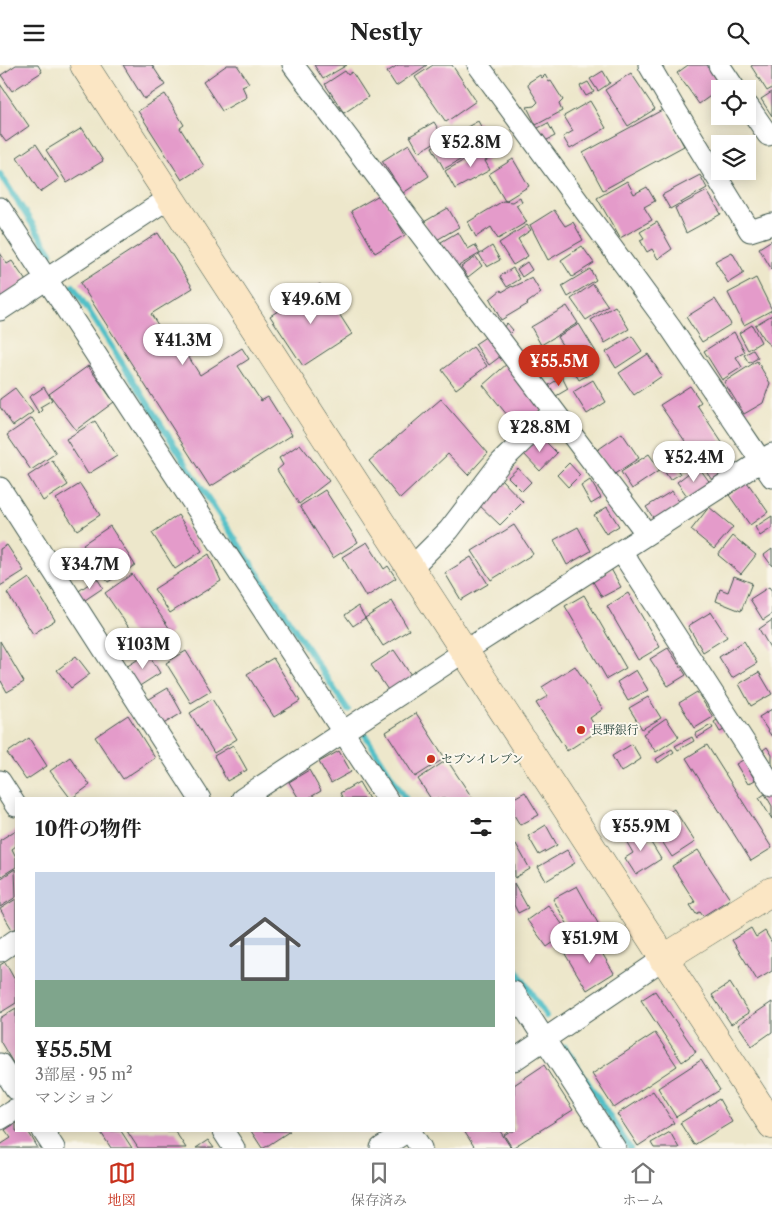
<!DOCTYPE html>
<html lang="ja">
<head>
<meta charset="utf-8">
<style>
	body { margin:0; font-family:"Libre Caslon Text","Noto Serif JP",serif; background:#f2f2f2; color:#222; height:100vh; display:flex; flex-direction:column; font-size:19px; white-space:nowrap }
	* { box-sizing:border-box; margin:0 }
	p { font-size:16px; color:#767676 }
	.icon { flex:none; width:28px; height:28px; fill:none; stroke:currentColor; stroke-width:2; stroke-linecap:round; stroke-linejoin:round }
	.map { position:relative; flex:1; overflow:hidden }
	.drawer { position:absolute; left:15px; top:732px; width:500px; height:335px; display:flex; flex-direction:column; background:#fff; border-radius:0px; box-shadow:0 2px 12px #0003 }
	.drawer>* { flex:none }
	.controls { position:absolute; left:711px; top:15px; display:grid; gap:10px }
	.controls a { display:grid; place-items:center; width:45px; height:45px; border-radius:0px; background:#fff; box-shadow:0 2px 12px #0003; font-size:25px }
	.price { position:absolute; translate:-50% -42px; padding:0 11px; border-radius:18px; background:#fff; color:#222; font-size:16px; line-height:32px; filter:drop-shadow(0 1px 2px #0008) }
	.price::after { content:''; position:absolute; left:50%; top:30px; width:15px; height:11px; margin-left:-8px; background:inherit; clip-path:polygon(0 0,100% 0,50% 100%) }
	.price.selected { background:#c8321e; color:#fff }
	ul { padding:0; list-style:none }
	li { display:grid; align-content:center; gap:10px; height:265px; padding:0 20px }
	li span { display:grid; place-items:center; height:155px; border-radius:0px; color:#555 }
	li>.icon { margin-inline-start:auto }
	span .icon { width:90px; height:90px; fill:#fffc; stroke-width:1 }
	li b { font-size:21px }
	h2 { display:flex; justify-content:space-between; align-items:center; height:60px; padding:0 20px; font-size:21px }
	header { display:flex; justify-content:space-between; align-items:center; height:65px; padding:0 20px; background:#fff; font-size:22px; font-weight:700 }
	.menu { display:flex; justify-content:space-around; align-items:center; height:70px; border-top:1px solid #e0e0e0; background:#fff; font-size:14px; color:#767676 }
	.menu a { display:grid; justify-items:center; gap:2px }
	.menu .selected { color:#c8321e }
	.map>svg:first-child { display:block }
</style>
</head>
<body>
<header><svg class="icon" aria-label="menu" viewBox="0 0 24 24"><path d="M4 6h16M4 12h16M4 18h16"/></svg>Nestly<svg class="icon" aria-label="search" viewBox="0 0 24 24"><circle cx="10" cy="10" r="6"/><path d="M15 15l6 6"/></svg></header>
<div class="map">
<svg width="772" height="1083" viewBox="0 0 772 1083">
	<rect width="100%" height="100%" fill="#fbf7ec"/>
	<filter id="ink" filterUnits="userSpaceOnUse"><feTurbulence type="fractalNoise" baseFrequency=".02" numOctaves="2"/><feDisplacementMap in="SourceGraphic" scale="10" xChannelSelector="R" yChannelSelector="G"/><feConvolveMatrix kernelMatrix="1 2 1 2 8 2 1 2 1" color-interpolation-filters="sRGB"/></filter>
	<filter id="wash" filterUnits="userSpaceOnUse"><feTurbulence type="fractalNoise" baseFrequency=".0096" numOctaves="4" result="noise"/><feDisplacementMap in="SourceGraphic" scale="20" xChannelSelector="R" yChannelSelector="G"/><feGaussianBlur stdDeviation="1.12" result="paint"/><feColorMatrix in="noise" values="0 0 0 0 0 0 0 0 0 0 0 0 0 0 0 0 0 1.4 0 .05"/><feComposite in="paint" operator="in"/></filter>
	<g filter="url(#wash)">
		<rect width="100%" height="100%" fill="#ede7cb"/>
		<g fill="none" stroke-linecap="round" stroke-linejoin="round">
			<!-- stream -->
			<path stroke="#52c0c7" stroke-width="6" d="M0,109L51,188
				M73,221L206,430L348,645
				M365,670L406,734
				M514,901L546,951
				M565,982L630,1083"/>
		</g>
		<g id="blocks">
			<!-- building -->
			<path fill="#e49bca" d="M16,0H38L42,7L12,26L1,10Z
				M123,0H152L165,20L144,34Z
				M227,0H237L249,18L242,21L247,32L222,46L203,17Z
				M314,0H347L323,14Z
				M398,0H427L396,21L387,7Z
				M433,0H452L476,36L446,57L415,12Z
				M688,0H708L723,22L699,39L677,8Z
				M753,0H772V23L767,26L751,1Z
				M345,6L348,10L352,7L368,32L344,48L325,19Z
				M603,6L610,18L598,26L590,14Z
				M631,8L655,44L628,61L605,25Z
				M540,10L542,13L545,10L549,17L551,16L563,35L559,39L562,46L536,60L527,42L534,41L538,37L528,21L529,17Z
				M588,17L594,27L586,31L580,21Z
				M0,19L29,61L6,77L0,69Z
				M772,27V51L761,34Z
				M165,29L184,60L180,63L204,101L182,115L138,46Z
				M590,36L606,63L570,84L563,72L573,66L564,51Z
				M664,44L684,81L603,125L583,88Z
				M478,56L490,78L444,104L432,82Z
				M434,57L443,72L419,87L410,71Z
				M548,58L555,71L543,77L536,64Z
				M82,63L103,96L67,118L46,85Z
				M36,79L59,114L40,127L17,92Z
				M409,79L429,111L403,128L382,96Z
				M491,80L497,90L485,96L490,105L455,124L445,106Z
				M513,94L529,121L505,136L489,109Z
				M700,110L707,123L670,144L662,130Z
				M627,116L634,129L647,122L655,136L644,142L652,155L620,173L597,133Z
				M707,126L721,149L686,168L675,143Z
				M381,129L405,170L375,188L351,146Z
				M520,132L522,137L516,140L527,157L498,174L491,162L476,172L468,157L503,136L512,137Z
				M448,143L459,162L435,176L424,157Z
				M554,145L565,161L573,157L583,175L548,195L530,160Z
				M657,157L672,184L658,194L652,184L647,187L640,175L644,173L640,167Z
				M527,160L531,165L518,174L528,191L513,200L499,178Z
				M458,167L468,184L475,180L480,189L492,181L500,195L487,202L479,189L455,203L441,177Z
				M158,168L193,223L151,249L174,285L181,280L200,310L242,283L249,294L238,301L261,336L268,332L292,370L210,422L80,218Z
				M772,175V205L759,183Z
				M582,181L594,198L572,212L561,195Z
				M732,187L744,208L728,218L715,196Z
				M0,188L7,199L12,196L26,216L0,234Z
				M476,192L482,201L468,212L461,202Z
				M527,197L532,205L522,212L517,204Z
				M513,203L520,214L507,222L500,211Z
				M590,204L596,215L568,232L562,221Z
				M532,213L541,228L527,238L528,239L501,255L490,234L501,225L502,227L512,221L513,222Z
				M756,213L772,245L744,260L728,228Z
				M320,219L352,269L303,301L270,251Z
				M593,219L608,241L586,255L571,234Z
				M715,234L731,259L702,277L686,252Z
				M567,241L578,258L541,280L531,262Z
				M615,241L629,264L605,278L591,255Z
				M772,250V282L764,275L755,260Z
				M507,258L513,265L506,272L500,266Z
				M579,259L596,287L575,300L557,272Z
				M752,260L761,277L748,285L739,268Z
				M734,267L745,287L736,292L742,302L722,315L704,286Z
				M487,271L501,291L489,300L475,279Z
				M632,271L642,286L616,303L606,287Z
				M473,282L487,301L456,324L442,305Z
				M753,285L758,293L749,298L744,290Z
				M648,289L662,311L634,330L619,308Z
				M757,296L770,318L763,338L744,349L724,317Z
				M508,298L545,343L520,366L483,320Z
				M588,300L592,308L579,315L575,308Z
				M88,301L114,337L76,365L49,329Z
				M562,312L568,324L556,331L549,320Z
				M593,315L606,337L587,349L573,327Z
				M690,321L701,337L697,340L739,403L714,418L660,340Z
				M44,322L52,335L40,342L42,345L39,348L29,332Z
				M15,323L33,347L13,361L0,342V334Z
				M441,334L488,388L468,410L448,389L400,434L369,396Z
				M32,353L56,388L31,405L7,370Z
				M95,356L117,391L88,409L66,374Z
				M622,368L639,393L613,410L596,386Z
				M540,371L557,388L540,406L523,388Z
				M300,379L329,416L299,439L277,405L283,400L279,393Z
				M663,383L668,393L662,397L656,386Z
				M649,389L660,405L632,424L621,407Z
				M52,395L68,420L43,436L28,411Z
				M569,398L580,410L568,422L557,410Z
				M673,398L680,409L670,415L663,404Z
				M698,401L711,419L690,435L677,417Z
				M518,403L531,417L522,426L508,412Z
				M501,414L523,437L500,460L477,438Z
				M590,415L601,433L591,439L581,421Z
				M747,417L768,447L750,460L729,430Z
				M80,419L100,450L77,465L56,434Z
				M325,425L358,477L333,493L300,441Z
				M672,426L681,440L656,457L646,442Z
				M607,442L619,461L606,469L594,450Z
				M709,442L733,462L714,484L691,465Z
				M178,450L202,486L175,504L152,468Z
				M772,451V463L760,471L755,462Z
				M514,460L533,489L491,515L472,486Z
				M110,461L135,500L108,517L83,479Z
				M578,462L591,486L567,500L554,475Z
				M733,471L756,490L741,509L718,490Z
				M367,477L384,504L388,501L396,513L366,532L342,492Z
				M7,480L24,506L0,521V484Z
				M772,484V501L764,490Z
				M209,489L221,516L170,548L154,524Z
				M471,492L488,519L461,535L445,508Z
				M611,504L621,522L602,532L592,515Z
				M132,509L172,567L145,586L105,528Z
				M734,511L752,518L741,546L716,536L720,524L728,527Z
				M29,513L55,555L33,569L7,528Z
				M97,513L103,523L82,537L76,528Z
				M769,522L772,526V549L763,555L750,534Z
				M628,528L660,582L638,595L607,541Z
				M584,530L626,603L607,614L565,541Z
				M392,536L409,565L383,581L365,553Z
				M358,541L365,553L353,561L345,550Z
				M711,547L727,572L703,587L688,561Z
				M772,555V586L759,564Z
				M0,576L24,617L7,627L1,616L0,617Z
				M744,576L757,598L732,613L719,592Z
				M668,583L686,610L668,621L650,594Z
				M394,585L413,613L390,628L371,600Z
				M186,586L211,626L191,638L166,598Z
				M148,588L160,608L138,622L126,602Z
				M76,591L90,609L71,623L57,605Z
				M273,593L300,636L274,652L247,609Z
				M575,601L603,644L590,653L598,666L567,686L536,638L548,631L542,622Z
				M636,605L648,625L628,636L617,617Z
				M759,607L772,629L751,641L739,619Z
				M168,623L182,648L160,661L146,636Z
				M697,627L713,652L695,663L679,638Z
				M648,632L661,653L642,664L629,643Z
				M212,634L237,674L214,688L190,648Z
				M772,644V672L759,652Z
				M416,648L445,693L415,712L386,667Z
				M128,650L155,693L123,714L95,672Z
				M666,653L679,672L656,687L643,669Z
				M717,655L724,665L720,667L714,657Z
				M711,660L713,663L697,673L695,669Z
				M692,672L694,676L678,685L675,681Z
				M29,673L47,701L26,715L7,688Z
				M632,679L641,694L621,707L612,691Z
				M233,680L247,705L227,716L214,691Z
				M707,680L772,783L751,796L686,693Z
				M767,682L772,690V701L763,685Z
				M672,684L674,687L658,698L656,694Z
				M339,686L351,707L331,718L319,697Z
				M70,692L90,720L71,734L50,706Z
				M447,695L473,734H431L418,714Z
				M743,695L755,715L748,719L736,699Z
				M309,705L321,726L307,734H299L289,717Z
				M359,717L369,734H343L340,728Z
				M525,727L539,750L520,760L514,750V733Z
				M765,729L772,741V754L759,733Z
				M674,744L695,777L672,792L651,759Z
				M546,760L557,780L539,790L528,771Z
				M642,763L661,794L636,810L625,793L633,788L625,774Z
				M16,765V781L12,784L16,792V802L0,812V775Z
				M516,779L530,804L515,813L514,780Z
				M567,785L575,798L546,816L538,802Z
				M698,785L730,834L703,851L700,847L696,849L690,840L695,837L672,801Z
				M15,804L16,832L0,842V814Z
				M514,818L528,843L518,848L514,840Z
				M577,821L599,860L576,874L553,834Z
				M16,834V864L13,866L0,844Z
				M548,840L568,867L547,882L527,855Z
				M610,861L619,876L608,882L600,867Z
				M751,863L756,872L765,866L772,878V906L757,915L732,875Z
				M593,873L614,908L587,925L565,889Z
				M5,897L16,917V938L0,948V900Z
				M730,918L749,948L731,959L712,930Z
				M655,926L696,987L682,997L641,935Z
				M772,937V967L752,981L738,960Z
				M16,943V1003L0,976V953Z
				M655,968L677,1001L614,1043L592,1009Z
				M701,995L720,1025L676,1052L658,1023Z
				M544,1000L573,1045L512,1083L504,1070L510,1066H514L516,1062L514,1058V1020Z
				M653,1026L674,1058L638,1081L617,1049Z
				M719,1034L732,1057L694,1080L680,1058Z
				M16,1058V1066H28L38,1083H0V1080L11,1073L5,1065Z
				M100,1066H121L132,1083H111Z
				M127,1066H175L186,1083H138Z
				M251,1066H290L264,1083H262Z
				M464,1066H500L511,1083H475Z
				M670,1067L679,1083H654L651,1078Z
				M208,1075L214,1083H196Z"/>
		</g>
	</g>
	<g filter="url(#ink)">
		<use href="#blocks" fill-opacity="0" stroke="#3e564b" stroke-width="1"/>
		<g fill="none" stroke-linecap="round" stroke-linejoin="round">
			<defs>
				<path id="street" d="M293,0L554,346
					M478,0L670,262L772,412
					M649,0L673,41L750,166L772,159
					M719,0L735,24
					M748,41L768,70L772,68
					M0,143L387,734
					M0,245L169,133
					M0,423L200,734
					M621,486L772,720
					M411,503L449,465L501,397L554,346L647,469
					M0,716L16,741
					M242,734L465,586L772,389
					M0,886L16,875
					M514,927L615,1083
					M514,995L663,894
					M0,999L16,1024
					M0,1054L16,1044
					M43,1066L54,1083
					M223,1066L234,1083
					M410,1066L421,1083
					M381,1083L408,1066"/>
				<path id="secondary" d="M84,0L772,1060
					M663,894L772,826"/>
			</defs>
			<!-- street casing -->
			<use href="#street" stroke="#3e564b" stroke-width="23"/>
			<!-- secondary casing -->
			<use href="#secondary" stroke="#3e564b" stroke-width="29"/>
			<!-- street -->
			<use href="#street" stroke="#fff" stroke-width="21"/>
			<!-- secondary -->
			<use href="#secondary" stroke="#fbe6c4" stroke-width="28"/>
		</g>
	</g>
	<!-- markers -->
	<g fill="#c8321e" stroke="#fbf7ec" stroke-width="2">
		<circle cx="581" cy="665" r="5"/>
		<circle cx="431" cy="694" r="5"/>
	</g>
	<g text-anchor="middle" stroke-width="4" stroke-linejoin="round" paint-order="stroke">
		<!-- poi labels -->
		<g font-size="12" fill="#1f3d34" stroke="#fbf7ec" text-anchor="start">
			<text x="591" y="669">長野銀行</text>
			<text x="441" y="698">セブンイレブン</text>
		</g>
	</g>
</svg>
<div class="controls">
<a><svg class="icon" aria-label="locate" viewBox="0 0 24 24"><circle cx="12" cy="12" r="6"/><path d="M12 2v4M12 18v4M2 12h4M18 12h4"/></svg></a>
<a><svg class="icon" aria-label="layers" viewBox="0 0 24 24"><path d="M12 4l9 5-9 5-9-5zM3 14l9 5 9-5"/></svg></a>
</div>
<b class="price" style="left:471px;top:103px">¥52.8M</b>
<b class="price" style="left:311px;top:260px">¥49.6M</b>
<b class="price" style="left:183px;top:301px">¥41.3M</b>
<b class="price selected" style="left:559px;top:322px">¥55.5M</b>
<b class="price" style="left:540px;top:388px">¥28.8M</b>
<b class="price" style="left:694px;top:418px">¥52.4M</b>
<b class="price" style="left:90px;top:525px">¥34.7M</b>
<b class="price" style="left:143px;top:605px">¥103M</b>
<b class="price" style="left:641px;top:787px">¥55.9M</b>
<b class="price" style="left:590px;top:899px">¥51.9M</b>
<section class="drawer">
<h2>10件の物件<svg class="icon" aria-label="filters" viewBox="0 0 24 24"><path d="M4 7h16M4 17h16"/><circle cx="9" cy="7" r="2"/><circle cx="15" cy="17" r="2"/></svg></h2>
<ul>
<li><span style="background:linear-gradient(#c9d6e8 70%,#7fa58c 0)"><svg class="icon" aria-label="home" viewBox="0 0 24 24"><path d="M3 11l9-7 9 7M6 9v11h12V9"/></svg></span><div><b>¥55.5M</b><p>3部屋 · 95 m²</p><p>マンション</p></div></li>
</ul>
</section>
</div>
<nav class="menu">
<a class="selected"><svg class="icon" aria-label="map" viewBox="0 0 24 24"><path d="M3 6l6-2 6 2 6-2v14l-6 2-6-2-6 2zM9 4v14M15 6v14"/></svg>地図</a>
<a><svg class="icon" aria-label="saved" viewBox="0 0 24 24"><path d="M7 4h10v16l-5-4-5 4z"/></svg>保存済み</a>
<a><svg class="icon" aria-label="home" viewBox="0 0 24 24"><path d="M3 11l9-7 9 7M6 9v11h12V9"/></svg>ホーム</a>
</nav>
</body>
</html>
